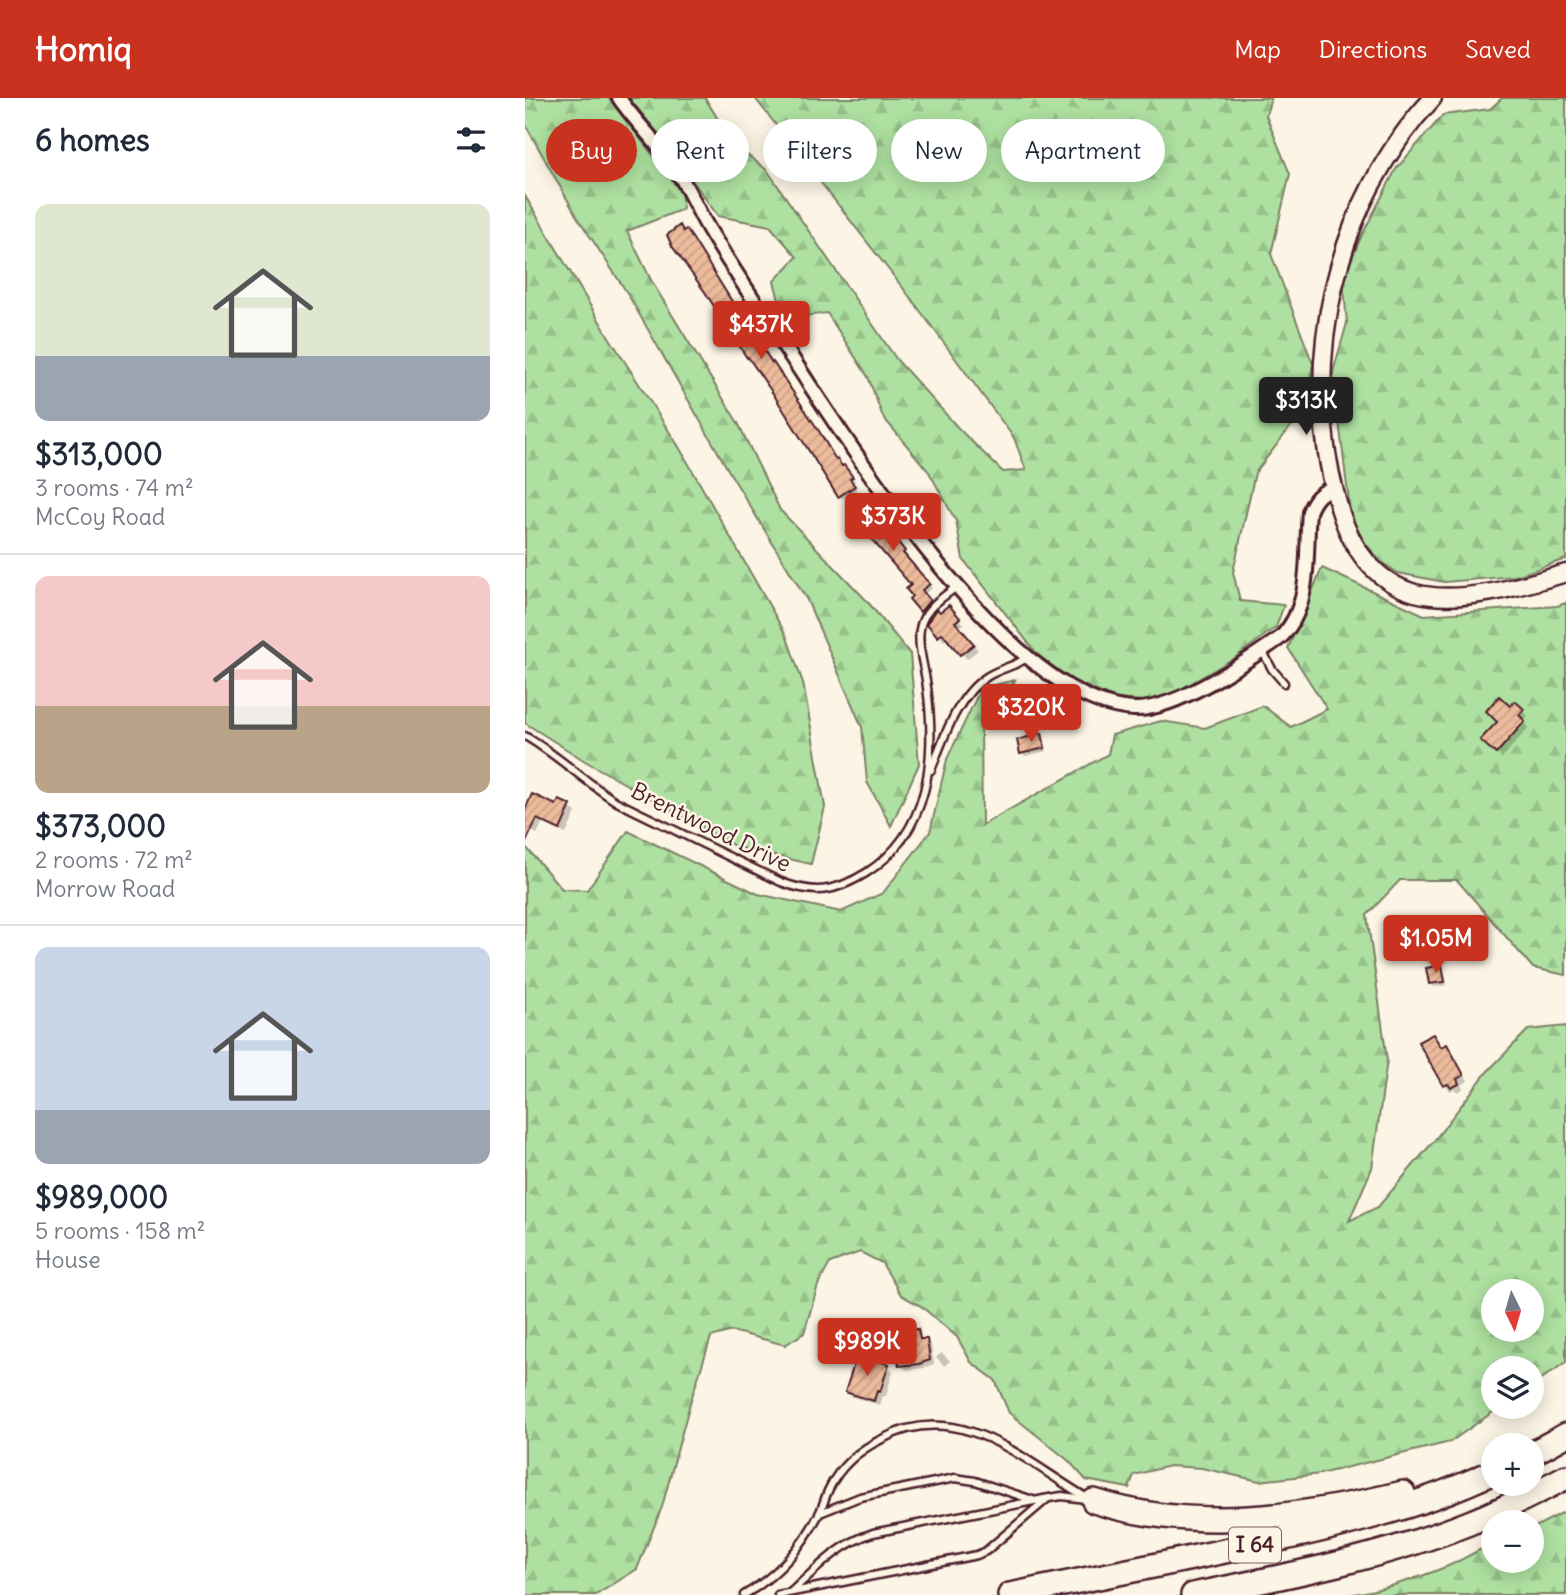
<!DOCTYPE html>
<html lang="en">
<head>
<meta charset="utf-8">
<style>
	body { margin:0; font-family:Delius,sans-serif; background:#f2f2f3; color:#1f2937; height:100vh; display:flex; flex-direction:column; font-size:26px; white-space:nowrap }
	* { box-sizing:border-box; margin:0 }
	p { font-size:23px; color:#747a83 }
	.icon { flex:none; width:38px; height:38px; fill:none; stroke:currentColor; stroke-width:2; stroke-linecap:round; stroke-linejoin:round }
	.map { position:relative; flex:1; overflow:hidden }
	.details { display:flex; flex-direction:column; background:#fff; width:525px }
	.details>* { flex:none }
	.top-card { position:absolute; left:21px; top:21px; width:665px; height:63px; display:flex; gap:14px }
	.needle { width:46px; rotate:175deg }
	.buttons { position:absolute; left:956px; top:1181px; display:grid; gap:14px }
	.buttons a { display:grid; place-items:center; width:63px; height:63px; border-radius:50%; background:#fff; box-shadow:0 4px 18px #0003; font-size:35px }
	.price { position:absolute; translate:-50% -60px; padding:0 16px; border-radius:7px; background:#c8321e; color:#fff; font-size:23px; line-height:46px; filter:drop-shadow(0 2px 4px #0008) }
	.price::after { content:''; position:absolute; left:50%; top:42px; width:21px; height:16px; margin-left:-10px; background:inherit; clip-path:polygon(0 0,100% 0,50% 100%) }
	.price.current { background:#222; color:#fff }
	ul { padding:0; list-style:none }
	li { display:grid; align-content:center; gap:14px; height:371px; padding:0 35px }
	li+li { border-top:2px solid #e0e1e3 }
	li span { display:grid; place-items:center; height:217px; border-radius:14px; color:#555 }
	li>.icon { margin-inline-start:auto }
	span .icon { width:126px; height:126px; fill:#fffc; stroke-width:1 }
	li b { font-size:30px }
	h2 { display:flex; justify-content:space-between; align-items:center; height:84px; padding:0 35px; font-size:30px }
	.tag { padding:0 24px; border-radius:32px; background:#fff; box-shadow:0 4px 18px #0003; font-size:24px; line-height:63px }
	.tag.current { background:#c8321e; color:#fff }
	header { display:flex; align-items:center; gap:42px; box-sizing:border-box; height:98px; padding:0 35px; background:#c8321e; color:#fff }
	header strong { font-size:33px }
	nav { display:flex; gap:38px; margin-inline-start:auto; font-size:24px }
	main { display:flex; flex:1; min-height:0 }
	.map>svg:first-child { display:block }
</style>
</head>
<body>
<header>
<strong>Homiq</strong>
<nav><a>Map</a><a>Directions</a><a>Saved</a></nav>
</header>
<main>
<section class="details">
<h2>6 homes<svg class="icon" aria-label="filters" viewBox="0 0 24 24"><path d="M4 7h16M4 17h16"/><circle cx="9" cy="7" r="2"/><circle cx="15" cy="17" r="2"/></svg></h2>
<ul>
<li><span style="background:linear-gradient(#dfe7d0 70%,#9aa5b1 0)"><svg class="icon" aria-label="home" viewBox="0 0 24 24"><path d="M3 11l9-7 9 7M6 9v11h12V9"/></svg></span><div><b>$313,000</b><p>3 rooms · 74 m²</p><p>McCoy Road</p></div></li>
<li><span style="background:linear-gradient(#f6c9c9 60%,#b9a48a 0)"><svg class="icon" aria-label="home" viewBox="0 0 24 24"><path d="M3 11l9-7 9 7M6 9v11h12V9"/></svg></span><div><b>$373,000</b><p>2 rooms · 72 m²</p><p>Morrow Road</p></div></li>
<li><span style="background:linear-gradient(#c9d6e8 75%,#9aa5b1 0)"><svg class="icon" aria-label="home" viewBox="0 0 24 24"><path d="M3 11l9-7 9 7M6 9v11h12V9"/></svg></span><div><b>$989,000</b><p>5 rooms · 158 m²</p><p>House</p></div></li>
</ul>
</section>
<div class="map">
<svg width="1041" height="1497" viewBox="0 0 1041 1497">
	<defs>
		<pattern id="forest-firs" width="22" height="20" patternUnits="userSpaceOnUse" patternTransform="scale(1.75)"><rect width="22" height="20" fill="#aee1a1"/><path d="M5 1l3.5 6h-7zM16 11l3.5 6h-7z" fill="#97c18b"/></pattern>
		<pattern id="building-hatch" width="6" height="6" patternUnits="userSpaceOnUse" patternTransform="scale(1.75)"><rect width="6" height="6" fill="#ecbb9c"/><path d="M-1 1l2-2M0 6l6-6M5 7l2-2" fill="none" stroke="#cca087"/></pattern>
	</defs>
	<rect width="100%" height="100%" fill="#fcf5e5"/>
	<filter id="ink" filterUnits="userSpaceOnUse"><feTurbulence type="fractalNoise" baseFrequency=".0143" numOctaves="2"/><feDisplacementMap in="SourceGraphic" scale="14" xChannelSelector="R" yChannelSelector="G"/><feConvolveMatrix kernelMatrix="1 2 1 2 8 2 1 2 1" color-interpolation-filters="sRGB"/></filter>
	<g filter="url(#ink)">
		<!-- forest -->
		<path fill="url(#forest-firs)" stroke="#7c8066" stroke-width="2" fill-rule="evenodd" d="M0,0H84L156,94L158,111L102,133L127,184L213,325L255,412L342,503L385,556L394,666L366,728L342,684L337,629L282,502L205,375L101,193L51,117L0,26Z
			M104,0H180L209,47L242,72L372,262L435,332L478,374L501,372L489,340L388,203L230,0H746L741,18L765,76L746,156L788,266L780,310L730,375L708,474L715,503L759,507L751,529L711,559L653,593L621,603L590,601L545,581L512,556L438,461L431,423L404,374L358,319L343,279L302,215L259,221L249,183L272,159L245,128L193,118L133,35Z
			M977,0H1041V461L991,478L919,484L873,475L855,463L827,429L808,274L822,225L818,181L836,139L871,71L918,17L965,11Z
			M0,98L84,239L154,349L261,537L278,585L300,709L286,766L211,749L60,663L0,625Z
			M797,470L899,517L1032,508L1041,505V877L1008,870L932,782H875L842,817L862,962L847,1070L824,1123L853,1109L908,1044L962,974L1003,932L1041,928V1264L1006,1288V1270H968V1309H975L925,1344L795,1376L734,1383L677,1370L644,1368L609,1377L604,1390L561,1382L544,1363L484,1315L470,1282L446,1264L432,1239L396,1208L376,1197L357,1165L335,1154L305,1165L293,1187L279,1235L260,1247L207,1233L186,1239L165,1305L137,1409L112,1471L71,1497H0V748L37,791L62,792L103,733L233,796L316,814L358,795L405,734L422,661L456,590L490,582L477,604L456,627L457,727L583,656L587,637L636,623L680,630L738,608L766,629L802,611L763,550ZM968,1194H1006V1232H968Z
			M1041,1413V1497H823C858,1492 891,1481 923,1468C939,1461 952,1452 968,1446V1463H1006V1431Z"/>
		<!-- shadow -->
		<path fill="#0003" d="M155,129L311,364L322,372L330,383L327,385L332,392L317,401L181,193Z
			M343,408L382,457L380,459L407,490L399,496L407,507L400,516L387,501L388,488L327,416Z
			M429,515L439,526L434,530L453,552L442,561L423,539L419,543L414,537Z
			M990,605L1003,618L998,623L1004,629L977,660L958,642Z
			M516,637L519,640L522,653L500,658L497,655Z
			M35,704L51,714L41,736L17,725L12,736L0,729V719L32,709Z
			M916,869L919,872L922,887L909,889L905,886Z
			M908,938L917,950L922,948L927,953L943,983L936,987L938,991L933,994L929,991L925,993L920,987L896,944Z
			M392,1233L398,1243L401,1242L406,1247L409,1266L399,1270L381,1272L376,1267Z
			M417,1255L425,1263L419,1268L411,1259Z
			M363,1268L368,1273L361,1298H358L355,1307L328,1299L322,1294Z"/>
		<!-- building -->
		<path fill="url(#building-hatch)" stroke="#4a1f2b" stroke-width="2" d="M155,127L158,133L161,131L168,141L211,210L213,209L247,265L248,264L294,333L311,362L312,361L317,368L319,367L328,379L325,381L330,388L313,399L247,294L223,259L222,260L180,194L147,148L142,137Z
			M340,403L380,453L378,455L405,486L397,492L405,502L395,514L384,501L387,498L381,491L386,487L324,415Z
			M424,507L435,520L430,524L449,546L435,557L417,535L413,539L402,526L412,511L415,514Z
			M974,598L985,608L990,603L999,611L994,617L1000,623L971,656L955,642L972,624L961,613Z
			M517,635L520,650L495,656L492,642Z
			M7,696L31,707L34,702L46,707L35,732L12,721L0,746V712Z
			M917,867L920,884L904,886L901,870Z
			M908,936L916,949L922,946L939,977L932,981L934,986L926,990L923,986L918,988L893,944Z
			M393,1231L395,1241H402L405,1262L394,1266L374,1268L369,1235Z
			M332,1257L364,1266L355,1294L352,1293L349,1303L320,1294Z"/>
		<g fill="none" stroke-linecap="round" stroke-linejoin="round">
			<defs>
				<path id="service" d="M737,552L747,571L759,585
					M0,638C33,657 60,684 92,704L256,784C290,797 310,794 341,775C406,734 411,658 402,589C400,571 392,549 395,531C398,511 418,499 433,488
					M406,672C419,640 432,597 463,578C476,570 491,568 503,559
					M295,1415L335,1399L430,1380L450,1383L508,1402
					M266,1494C292,1470 314,1446 348,1435L524,1400L537,1398L560,1401
					M219,1497C252,1478 277,1449 294,1416C298,1408 300,1399 304,1391C315,1368 334,1352 357,1341C435,1299 500,1364 564,1401
					M253,1497L452,1457L461,1453L522,1401"/>
				<path id="minor" d="M94,0C111,25 133,45 150,70C164,91 173,114 186,135C217,186 251,235 284,286C344,376 492,606 609,611C650,613 721,564 755,540C788,508 780,456 784,414C789,401 795,394 808,390"/>
				<path id="tertiary" d="M908,0C810,104 774,265 812,402C823,444 845,482 890,495C935,507 997,488 1041,475"/>
				<path id="motorway" d="M1006,1356L1041,1337
					M569,1403C668,1435 778,1419 878,1395
					M485,1497C566,1480 647,1465 727,1447C809,1430 892,1410 968,1374
					M668,1497C761,1478 856,1460 944,1425C977,1412 1009,1396 1041,1379"/>
			</defs>
			<!-- service casing -->
			<use href="#service" stroke="#4a1f2b" stroke-width="11"/>
			<!-- minor casing -->
			<use href="#minor" stroke="#4a1f2b" stroke-width="18"/>
			<!-- tertiary casing -->
			<use href="#tertiary" stroke="#4a1f2b" stroke-width="21"/>
			<!-- motorway casing -->
			<use href="#motorway" stroke="#4a1f2b" stroke-width="28"/>
			<!-- service -->
			<use href="#service" stroke="#fcf5e5" stroke-width="6"/>
			<!-- minor -->
			<use href="#minor" stroke="#fcf5e5" stroke-width="12"/>
			<!-- tertiary -->
			<use href="#tertiary" stroke="#fcf5e5" stroke-width="16"/>
			<!-- motorway -->
			<use href="#motorway" stroke="#fcf5e5" stroke-width="23"/>
		</g>
	</g>
	<g text-anchor="middle" stroke-width="5" stroke-linejoin="round" paint-order="stroke">
		<!-- shield labels -->
		<rect fill="#fcf5e5" stroke="#7f5f63" stroke-width="2" x="704" y="1429.5" width="52" height="35" rx="5"/>
		<g font-size="21" font-weight="bold" fill="#4a1f2b">
			<text x="730" y="1454">I 64</text>
		</g>
		<!-- street labels -->
		<g font-size="23" fill="#4a1f2b" stroke="#fcf5e5">
			<text transform="translate(186 729) rotate(26)" y="8">Brentwood Drive</text>
		</g>
	</g>
</svg>
<div class="buttons">
<a><svg class="needle" viewBox="-14 -14 28 28"><path d="M0-13l5 13h-10z" fill="#e53935"/><path d="M0 13l5-13h-10z" fill="#747a83"/></svg></a>
<a><svg class="icon" aria-label="layers" viewBox="0 0 24 24"><path d="M12 4l9 5-9 5-9-5zM3 14l9 5 9-5"/></svg></a>
<a>+</a>
<a>−</a>
</div>
<b class="price" style="left:236px;top:263px">$437K</b>
<b class="price current" style="left:781px;top:339px">$313K</b>
<b class="price" style="left:368px;top:455px">$373K</b>
<b class="price" style="left:506px;top:646px">$320K</b>
<b class="price" style="left:911px;top:877px">$1.05M</b>
<b class="price" style="left:342px;top:1280px">$989K</b>
<div class="top-card">
<a class="tag current">Buy</a>
<a class="tag">Rent</a>
<a class="tag">Filters</a>
<a class="tag">New</a>
<a class="tag">Apartment</a>
</div>
</div>
</main>
</body>
</html>
